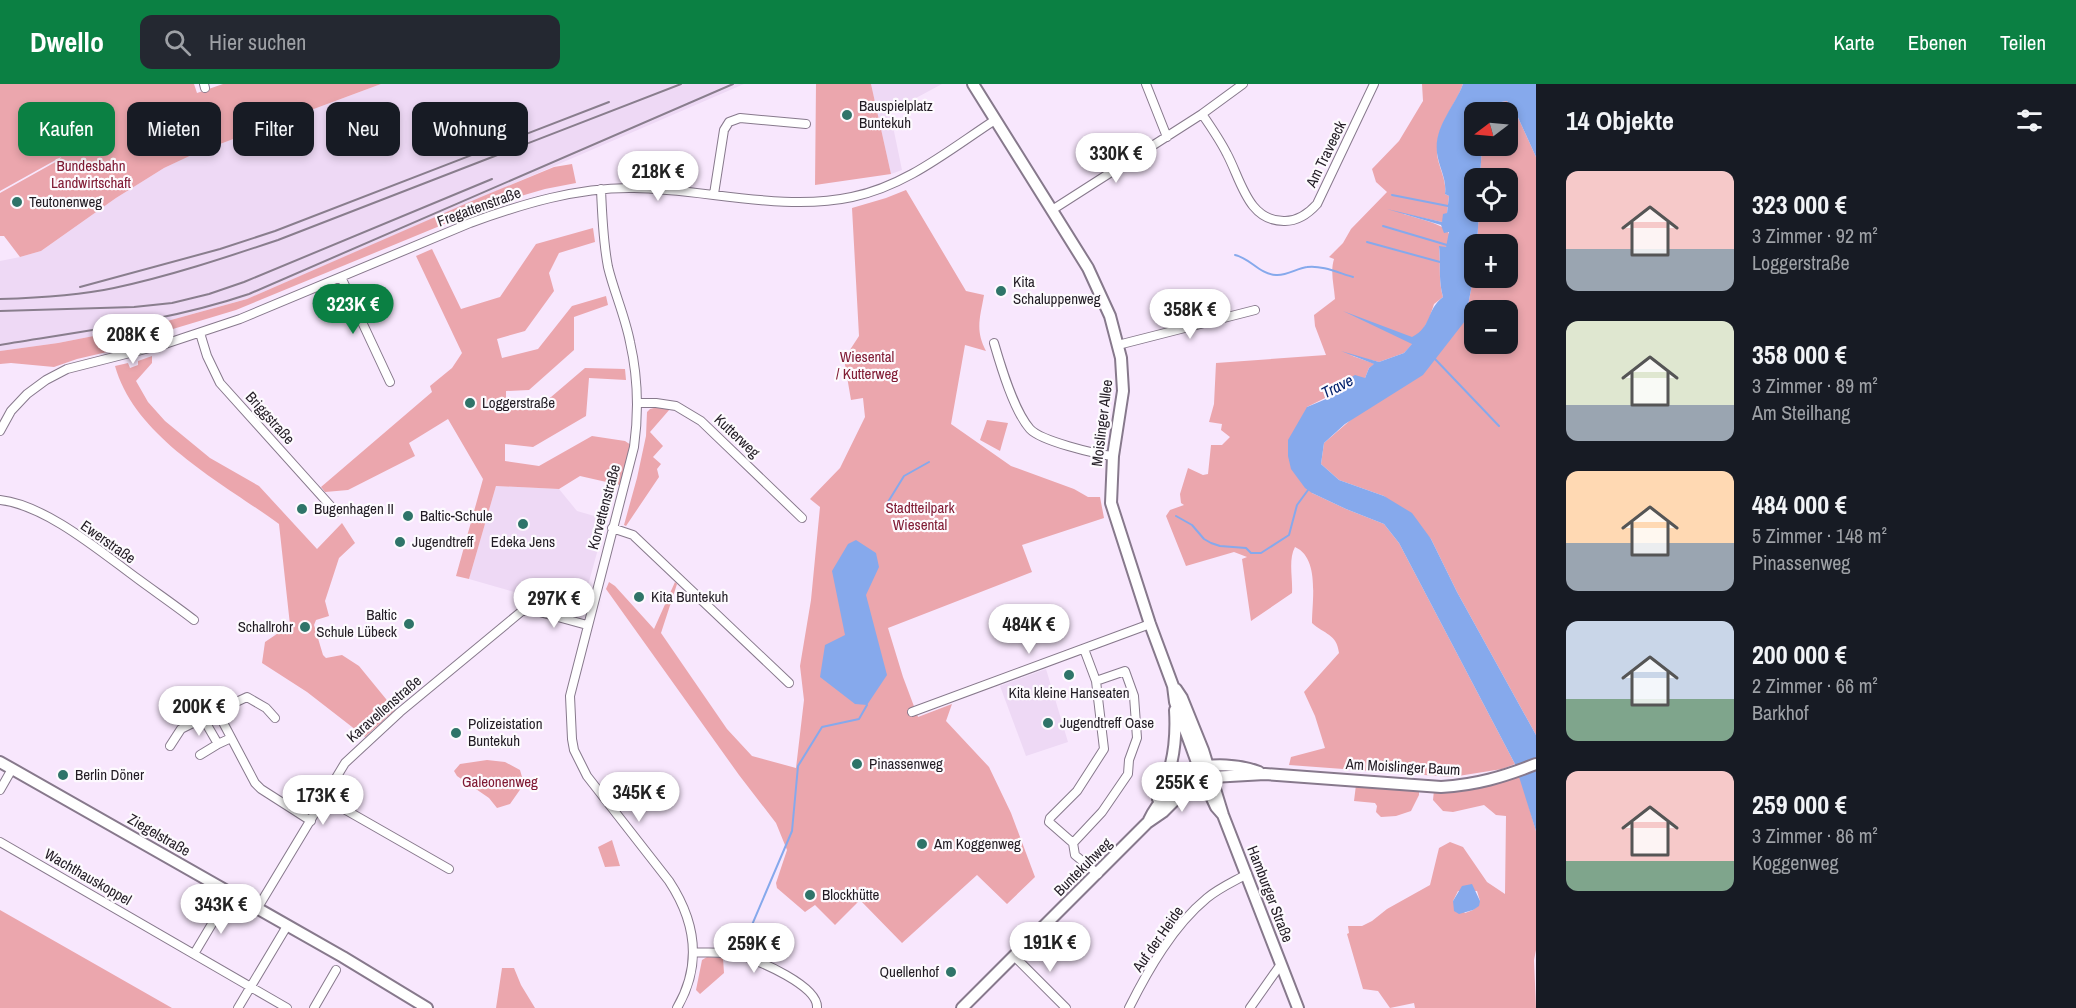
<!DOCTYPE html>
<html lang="de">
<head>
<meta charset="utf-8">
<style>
	body { margin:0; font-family:"Archivo Narrow",sans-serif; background:#242831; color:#f1f3f6; height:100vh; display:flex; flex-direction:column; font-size:22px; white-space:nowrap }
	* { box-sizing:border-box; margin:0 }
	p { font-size:20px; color:#9ea1a6 }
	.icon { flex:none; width:33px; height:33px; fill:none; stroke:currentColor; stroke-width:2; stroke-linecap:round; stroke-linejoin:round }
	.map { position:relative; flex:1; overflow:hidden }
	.panel { display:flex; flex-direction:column; background:#171b24; width:540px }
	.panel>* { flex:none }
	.guide { position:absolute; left:18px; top:18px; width:570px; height:54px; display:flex; gap:12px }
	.needle { width:39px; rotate:254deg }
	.tools { position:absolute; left:1464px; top:18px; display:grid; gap:12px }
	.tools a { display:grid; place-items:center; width:54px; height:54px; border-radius:12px; background:#171b24; box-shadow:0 3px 9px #0003; font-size:30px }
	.price { position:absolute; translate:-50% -51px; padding:0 14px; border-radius:21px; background:#fff; color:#222; font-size:20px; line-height:39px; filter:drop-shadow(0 2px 3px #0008) }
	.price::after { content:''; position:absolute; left:50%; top:36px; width:18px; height:14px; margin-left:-9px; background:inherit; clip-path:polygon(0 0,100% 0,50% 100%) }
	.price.selected { background:#0b8043; color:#fff }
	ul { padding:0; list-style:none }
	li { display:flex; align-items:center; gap:18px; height:150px; padding:0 30px }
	li span { display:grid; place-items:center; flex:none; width:168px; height:120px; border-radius:12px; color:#555 }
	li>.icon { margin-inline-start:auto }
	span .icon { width:72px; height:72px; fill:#fffc; stroke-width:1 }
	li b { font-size:26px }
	h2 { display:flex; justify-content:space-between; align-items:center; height:72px; padding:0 30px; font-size:26px }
	.chip { padding:0 21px; border-radius:12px; background:#171b24; box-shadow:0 3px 9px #0003; font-size:21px; line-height:54px }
	.chip.selected { background:#0b8043; color:#fff }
	header { display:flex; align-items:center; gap:36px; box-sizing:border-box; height:84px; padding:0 30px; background:#0b8043; color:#fff }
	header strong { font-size:28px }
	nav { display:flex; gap:33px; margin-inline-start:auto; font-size:21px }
	.search { width:420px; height:54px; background:#242831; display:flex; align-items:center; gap:15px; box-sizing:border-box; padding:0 21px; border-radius:12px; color:#9ea1a6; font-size:22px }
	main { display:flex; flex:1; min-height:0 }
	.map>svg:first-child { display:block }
</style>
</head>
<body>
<header>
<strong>Dwello</strong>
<div class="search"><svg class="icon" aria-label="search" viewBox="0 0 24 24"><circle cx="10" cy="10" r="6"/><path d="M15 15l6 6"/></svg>Hier suchen</div>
<nav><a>Karte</a><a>Ebenen</a><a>Teilen</a></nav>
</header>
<main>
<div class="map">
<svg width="1536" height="924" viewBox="0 0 1536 924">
	<rect width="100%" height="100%" fill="#f8e7fd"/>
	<!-- built -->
	<path fill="#eed9f5" d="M381,0H744L247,215L160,239L58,259L0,267V177L20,173L41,167L116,114L164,84L196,69Z
		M871,0H942L890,28L902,86L891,90Z
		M496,402L559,405L577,427L598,433L596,441L604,443L581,527L469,495Z
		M1046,585L1068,658L1026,672L1000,602Z"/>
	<!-- green -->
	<path fill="#eba6ad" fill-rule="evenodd" d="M0,0H194L197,9L223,0H381L196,69L164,84L116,114L41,167L20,173L4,152H0V109L59,76L61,73L0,107Z
		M816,0H871L891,90L815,101Z
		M1422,0H1463C1454,25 1436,40 1437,69C1438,83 1447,95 1445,110L1449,112L1447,129L1442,138L1401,129C1411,133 1447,140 1449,150C1450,153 1447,160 1446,164L1439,163C1441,181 1438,195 1443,213L1434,220L1429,235L1418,254L1404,269L1379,278L1350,271L1375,280L1369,284L1365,294L1307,323L1312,409L1346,425L1384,440L1399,459L1515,680L1502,685L1452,693L1289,681L1291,673L1325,664L1315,632L1304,608L1339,569C1337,550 1324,550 1312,539C1312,517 1320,474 1295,463C1288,476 1293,494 1292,509L1251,537L1242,475L1247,473L1234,468L1186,482L1166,432L1170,426L1184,421L1181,419L1180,410L1188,384L1203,391L1208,390L1211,361H1222L1230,353L1221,346L1222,340L1209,338L1214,320L1216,279L1326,271L1315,242L1314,231L1335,215C1334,201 1330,188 1334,175L1329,173L1343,159L1351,145L1387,108L1376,98L1372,85L1399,57L1423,17Z
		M1507,17L1516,29L1536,73V651L1457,508L1431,455L1384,412L1339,396L1321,380L1324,359L1465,237L1474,190V194H1508V160H1477L1479,128H1508V94H1480L1482,62H1508V28H1483L1484,21ZM1474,226H1508V260H1474Z
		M572,80L576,99L545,105L493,120L236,226L153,251L124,264L77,275L54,283L11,279L0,280V267L58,259L160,239L247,215L481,113L554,83Z
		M906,106L966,207L984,211C980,234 975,246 986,267L965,261L951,340L1011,382L1074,405L1088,413H1100L1104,434L1022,461L1032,488L888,544L903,593L918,633L952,620L946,637L989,683L1011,729L1035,793L1007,820L977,791L902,859L860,816L835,841L815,821L805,828L777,804L776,799L787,766L776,739L739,691L606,505L609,498L615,502L654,545L675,498L677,500L661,549L727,645L752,672L796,684L804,616L800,582L811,516L820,423L810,415L840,384L865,333L863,314L851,316L844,275L859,252L852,124L886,114Z
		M593,144L595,158L559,169L549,189L554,207L525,247L497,255L502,274L538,265L572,222L606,212L608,221L574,233V266L529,306L506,307V325H537L585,284L625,285L626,296L589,294L586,332L533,363L505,360V377L539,382L592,352L625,357L634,363L624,402L580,392L559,405L496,402L469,495L456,492L483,395L448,335L409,359L415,372L348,406L325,408L321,403L432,308L430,302L452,284L462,269L416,172L432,165L461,225L500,213L536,160Z
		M152,272V279L136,297L148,318L165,337L210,374L259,402L317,465L342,439L355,459L339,474L325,517L329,532L316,536L314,541L323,571L326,574L342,571L359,582L395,626L365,653L307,608L262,579L265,558L290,541L279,440C223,399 135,354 115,282L128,279L130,284L138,281V277Z
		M658,323L670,325L650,348L663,362L653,373L661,380L657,385L659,393L626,442L624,441L637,394L646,352L647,328L650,325Z
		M987,336L1008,339L1000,367L980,356Z
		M487,676L505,678L520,686L524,700L510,720L497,724L489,714L457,692L454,687L460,680Z
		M1520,692L1536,747V866L1534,876L1536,924H1415L1414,919L1390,924L1378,907L1363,905L1347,850L1349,849L1348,842H1362L1372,837L1387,825L1430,801L1439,764L1450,758L1463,763L1487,798L1505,810L1506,732L1496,731L1484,721L1453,728L1443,727L1433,716L1434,706L1478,705ZM1458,807H1477L1480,817L1473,826L1465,829L1453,817Z
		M1356,701L1419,705V711L1411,727L1396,732L1381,733L1376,728L1377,722L1375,719L1354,717Z
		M612,756L620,782L605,783L598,763Z
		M0,826L172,924H0Z
		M707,873L723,874L724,889L700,910L696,906L702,876Z
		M502,884H514L521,901L535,924H496Z"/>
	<!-- water -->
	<path fill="#86a9ec" d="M1463,0H1536V73L1516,29L1507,17L1484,21L1483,28H1474V62H1482L1480,94H1474V128H1479L1477,160H1474V190L1465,237L1423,291L1345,340L1324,359L1321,380L1339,396L1384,412L1412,429L1431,455L1457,508L1536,651V747L1515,680L1399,459L1384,440L1346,425L1312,409L1305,404L1291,385L1288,372V356L1307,323L1326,315L1330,305L1355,291L1365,294L1369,284L1374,280L1341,267L1379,278L1404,269L1412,260L1343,227L1412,253C1432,243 1426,226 1443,213C1438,195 1441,180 1439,162L1446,163L1449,148L1444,149L1441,141L1387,125L1442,138L1443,130L1447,129L1449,112L1445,110C1447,95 1439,84 1437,69C1434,42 1454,24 1463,0Z
		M856,456L876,469L879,483L866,511L887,591L867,621L855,620L820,593L825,561L845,551L832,487L848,460Z
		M1472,800L1480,817L1479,822L1473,826L1459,830L1454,827L1453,817L1462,802Z"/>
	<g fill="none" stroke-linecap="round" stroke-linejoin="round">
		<!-- stream -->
		<path stroke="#86a9ec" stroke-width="2" d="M1392,111L1448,122
			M1383,142L1447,161
			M1367,158L1440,178
			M1235,171C1250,174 1259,190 1276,191C1287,192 1297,184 1307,183C1322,181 1339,189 1353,193
			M1435,275L1499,342
			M888,418L904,392L929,378
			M1176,432L1192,441L1204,455L1211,459L1220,462L1246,464L1251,469H1261L1289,451L1297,421L1308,406
			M740,869L792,747L798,682L822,643L859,635L867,621"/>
		<defs>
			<path id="minor" d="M204,0L205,4
				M1146,0L1167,53
				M1202,30C1211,43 1220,56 1227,70C1241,96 1248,138 1285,137C1298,137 1308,130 1317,120L1374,0
				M601,105C602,131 603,157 608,183C614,208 625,232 630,258C638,293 639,327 634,363L570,612L572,655L574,666L587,692L669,797C696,838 702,881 677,924
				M714,110L724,46L729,38L740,34L806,40
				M1052,126L1202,30L1243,0
				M341,193L390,298
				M200,249L207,272L220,299L336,428
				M994,259C1001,283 1014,327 1030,345C1041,357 1095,370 1113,372
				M1118,261L1255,226
				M638,319H656L676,322L701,337L802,434
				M0,347L11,327L27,310L46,296L67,285L165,260L240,235L470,139C522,120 578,103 634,104C705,105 783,128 852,113C906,102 949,66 995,36
				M0,416C46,421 101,468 138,495C157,509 176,522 194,536
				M612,444L633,451L789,599
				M1096,597L1125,587L1134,612L1137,654L1129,676L1128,690L1102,728L1073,759L1075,771L1098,790
				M217,627L203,634L218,660L231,654
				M912,628L1150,540
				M275,634L266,624L247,613L217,627L255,699L261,705L311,737
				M170,662L181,645L203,634
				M200,671L218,660
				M0,706L12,685
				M323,713L449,785
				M0,758L287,924
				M1073,759L1049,738L1050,734L1077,707L1104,665L1096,597L1084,565
				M257,825L345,679L400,628L522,527H536L587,541
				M693,868C709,869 725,868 740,871C758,876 819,902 817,924
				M194,870L225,818
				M1014,872L1066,924
				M238,924L287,842
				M314,924L336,886
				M1129,924C1148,886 1173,842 1207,814C1219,804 1233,798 1247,790
				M1250,924L1281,880"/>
			<path id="major" d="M973,0L1088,184L1110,232L1121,274L1123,307L1113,372L1111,419L1150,540L1173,602L1175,618L1203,695L1216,723L1223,731
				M1176,605L1182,614L1203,666L1223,731L1298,924
				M0,678L343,873L427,924
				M1158,715C1173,687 1177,658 1175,626
				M1149,736C1156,721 1178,694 1193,686C1211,678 1241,681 1259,688
				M962,924L1147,739L1163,728L1192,699L1212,693L1265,690L1441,703C1476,701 1503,693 1536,680"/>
		</defs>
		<!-- minor casing -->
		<use href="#minor" stroke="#87798c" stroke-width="10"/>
		<!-- major casing -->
		<use href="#major" stroke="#87798c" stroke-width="14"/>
		<!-- minor -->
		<use href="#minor" stroke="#fff" stroke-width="8"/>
		<!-- major -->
		<use href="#major" stroke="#fff" stroke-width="10"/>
		<!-- rail -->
		<path stroke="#897e8d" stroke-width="2" d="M80,203L220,165L275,147L609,18
			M0,215C38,214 77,212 114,204C170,192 224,174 278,156L681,0
			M0,227L134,223L172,219L209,210L244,198L492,95
			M0,261C84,247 169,237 249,210L733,0"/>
	</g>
	<!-- markers -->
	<g fill="#2f7469" stroke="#fdfafe" stroke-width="2">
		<circle cx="847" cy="31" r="6"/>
		<circle cx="17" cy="118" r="6"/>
		<circle cx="1001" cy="207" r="6"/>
		<circle cx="470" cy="319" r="6"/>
		<circle cx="302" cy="425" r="6"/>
		<circle cx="408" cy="432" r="6"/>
		<circle cx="523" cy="440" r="6"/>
		<circle cx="400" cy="458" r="6"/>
		<circle cx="639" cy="513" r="6"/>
		<circle cx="409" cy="540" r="6"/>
		<circle cx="305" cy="543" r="6"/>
		<circle cx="1069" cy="591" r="6"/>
		<circle cx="1048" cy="639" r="6"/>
		<circle cx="456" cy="649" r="6"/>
		<circle cx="857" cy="680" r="6"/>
		<circle cx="63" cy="691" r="6"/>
		<circle cx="922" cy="760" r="6"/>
		<circle cx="810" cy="811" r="6"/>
		<circle cx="951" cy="888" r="6"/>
	</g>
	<g text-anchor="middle" stroke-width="4.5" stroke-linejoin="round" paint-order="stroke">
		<!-- poi labels -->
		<g font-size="15" fill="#221c24" stroke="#fdfafe" text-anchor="start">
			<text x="859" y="27">Bauspielplatz<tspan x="859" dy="17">Buntekuh</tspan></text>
			<text x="29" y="123">Teutonenweg</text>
			<text x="1013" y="203">Kita<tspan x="1013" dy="17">Schaluppenweg</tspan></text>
			<text x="482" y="324">Loggerstraße</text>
			<text x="314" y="430">Bugenhagen II</text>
			<text x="420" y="437">Baltic-Schule</text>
			<text x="412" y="463">Jugendtreff</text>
			<text x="523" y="463" text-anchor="middle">Edeka Jens</text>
			<text x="651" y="518">Kita Buntekuh</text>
			<text x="397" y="536" text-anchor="end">Baltic<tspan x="397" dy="17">Schule Lübeck</tspan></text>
			<text x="293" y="548" text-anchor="end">Schallrohr</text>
			<text x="1069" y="614" text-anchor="middle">Kita kleine Hanseaten</text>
			<text x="1060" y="644">Jugendtreff Oase</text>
			<text x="468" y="645">Polizeistation<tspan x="468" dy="17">Buntekuh</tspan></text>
			<text x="869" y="685">Pinassenweg</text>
			<text x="75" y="696">Berlin Döner</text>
			<text x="934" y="765">Am Koggenweg</text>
			<text x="822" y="816">Blockhütte</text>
			<text x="939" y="893" text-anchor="end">Quellenhof</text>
		</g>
		<!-- street labels -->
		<g font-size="15" fill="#221c24" stroke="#fdfafe">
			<text transform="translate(1326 70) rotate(-64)" y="5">Am Traveeck</text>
			<text transform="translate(479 123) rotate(-20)" y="5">Fregattenstraße</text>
			<text transform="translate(270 334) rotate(48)" y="5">Briggstraße</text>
			<text transform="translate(1102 339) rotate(-83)" y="5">Moislinger Allee</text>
			<text transform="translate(737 352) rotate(43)" y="5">Kutterweg</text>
			<text transform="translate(604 423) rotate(-75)" y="5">Korvettenstraße</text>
			<text transform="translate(108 458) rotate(35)" y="5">Ewerstraße</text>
			<text transform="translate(384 625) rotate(-41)" y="5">Karavellenstraße</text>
			<text transform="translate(1403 683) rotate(3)" y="5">Am Moislinger Baum</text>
			<text transform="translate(159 751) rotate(30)" y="5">Ziegelstraße</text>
			<text transform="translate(1083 783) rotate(-45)" y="5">Buntekuhweg</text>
			<text transform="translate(88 793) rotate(30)" y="5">Wachthauskoppel</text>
			<text transform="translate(1270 810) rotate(69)" y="5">Hamburger Straße</text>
			<text transform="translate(1158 855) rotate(-55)" y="5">Auf der Heide</text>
		</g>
		<!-- park labels -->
		<g font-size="15" fill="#801b34" stroke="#fdfafe">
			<text x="91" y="87">Bundesbahn<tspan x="91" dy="17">Landwirtschaft</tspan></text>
			<text x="867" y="278">Wiesental<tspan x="867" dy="17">/ Kutterweg</tspan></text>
			<text x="920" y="429">Stadtteilpark<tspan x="920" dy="17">Wiesental</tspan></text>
			<text x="500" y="703">Galeonenweg</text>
		</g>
		<!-- water labels -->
		<g font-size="16" font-style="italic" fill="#02206b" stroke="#fdfafe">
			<text transform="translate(1337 302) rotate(-27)" y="6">Trave</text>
		</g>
	</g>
</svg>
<div class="tools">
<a><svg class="needle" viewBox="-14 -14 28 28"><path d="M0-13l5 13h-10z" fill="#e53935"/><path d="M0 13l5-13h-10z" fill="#9ea1a6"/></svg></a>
<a><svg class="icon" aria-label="locate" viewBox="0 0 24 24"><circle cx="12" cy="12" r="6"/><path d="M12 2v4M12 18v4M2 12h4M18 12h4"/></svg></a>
<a>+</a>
<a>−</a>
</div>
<b class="price" style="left:1116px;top:100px">330K €</b>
<b class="price" style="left:658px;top:118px">218K €</b>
<b class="price selected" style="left:353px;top:251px">323K €</b>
<b class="price" style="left:1190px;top:256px">358K €</b>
<b class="price" style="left:133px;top:281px">208K €</b>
<b class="price" style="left:554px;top:545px">297K €</b>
<b class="price" style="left:1029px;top:571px">484K €</b>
<b class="price" style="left:199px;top:653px">200K €</b>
<b class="price" style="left:1182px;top:729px">255K €</b>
<b class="price" style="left:639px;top:739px">345K €</b>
<b class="price" style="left:323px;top:742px">173K €</b>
<b class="price" style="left:221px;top:851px">343K €</b>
<b class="price" style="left:1050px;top:889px">191K €</b>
<b class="price" style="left:754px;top:890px">259K €</b>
<div class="guide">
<a class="chip selected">Kaufen</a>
<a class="chip">Mieten</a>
<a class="chip">Filter</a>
<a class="chip">Neu</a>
<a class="chip">Wohnung</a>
</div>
</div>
<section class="panel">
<h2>14 Objekte<svg class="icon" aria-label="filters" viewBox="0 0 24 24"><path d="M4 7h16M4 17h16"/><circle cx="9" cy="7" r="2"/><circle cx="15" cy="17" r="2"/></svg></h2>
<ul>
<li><span style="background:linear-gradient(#f6c9c9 65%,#9aa5b1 0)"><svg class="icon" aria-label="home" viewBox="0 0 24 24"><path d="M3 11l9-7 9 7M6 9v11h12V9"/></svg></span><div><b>323 000 €</b><p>3 Zimmer · 92 m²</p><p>Loggerstraße</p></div></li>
<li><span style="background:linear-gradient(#dfe7d0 70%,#9aa5b1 0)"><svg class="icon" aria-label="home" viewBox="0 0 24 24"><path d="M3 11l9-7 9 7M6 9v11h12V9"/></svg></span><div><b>358 000 €</b><p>3 Zimmer · 89 m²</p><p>Am Steilhang</p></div></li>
<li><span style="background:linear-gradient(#ffd9b3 60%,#9aa5b1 0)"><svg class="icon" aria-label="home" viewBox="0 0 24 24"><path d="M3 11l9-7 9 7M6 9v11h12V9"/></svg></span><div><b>484 000 €</b><p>5 Zimmer · 148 m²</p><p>Pinassenweg</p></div></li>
<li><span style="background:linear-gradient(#c9d6e8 65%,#7fa58c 0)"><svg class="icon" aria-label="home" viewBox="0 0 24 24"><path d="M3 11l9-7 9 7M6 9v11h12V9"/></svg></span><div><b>200 000 €</b><p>2 Zimmer · 66 m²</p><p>Barkhof</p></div></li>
<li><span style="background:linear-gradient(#f6c9c9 75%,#7fa58c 0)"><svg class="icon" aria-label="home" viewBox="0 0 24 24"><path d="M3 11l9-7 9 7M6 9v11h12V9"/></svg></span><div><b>259 000 €</b><p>3 Zimmer · 86 m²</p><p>Koggenweg</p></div></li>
</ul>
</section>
</main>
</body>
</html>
